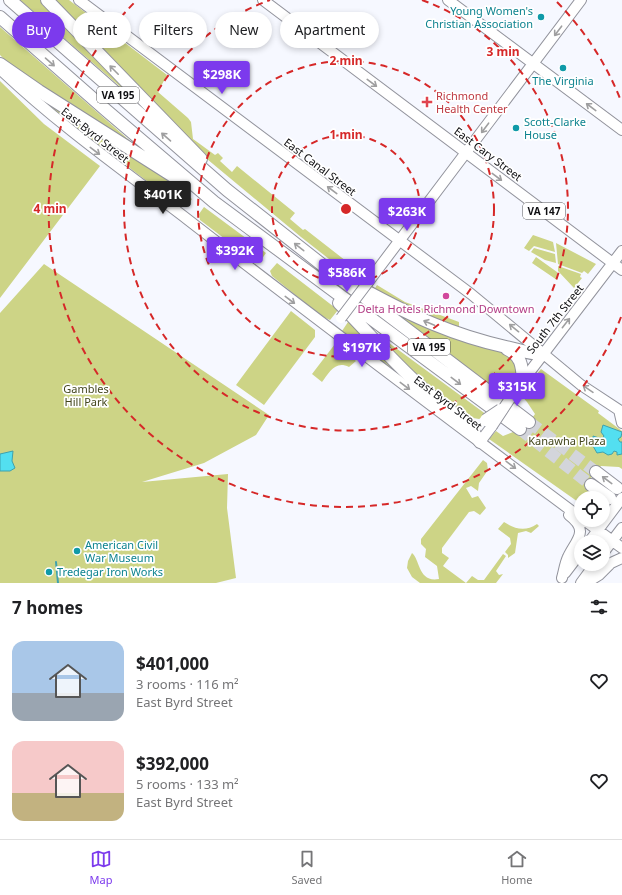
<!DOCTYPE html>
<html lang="en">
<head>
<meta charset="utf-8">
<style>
	body { margin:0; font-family:"Noto Sans",sans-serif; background:#f2f2f2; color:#202124; height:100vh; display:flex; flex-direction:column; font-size:15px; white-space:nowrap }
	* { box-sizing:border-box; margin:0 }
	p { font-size:13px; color:#757577 }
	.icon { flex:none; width:22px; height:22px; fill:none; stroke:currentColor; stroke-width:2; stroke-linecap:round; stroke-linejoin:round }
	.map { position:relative; height:583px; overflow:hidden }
	.details { display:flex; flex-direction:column; background:#fff; flex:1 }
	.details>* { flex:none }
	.top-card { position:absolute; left:12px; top:12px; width:400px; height:36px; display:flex; gap:8px }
	.buttons { position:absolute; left:574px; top:491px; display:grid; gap:8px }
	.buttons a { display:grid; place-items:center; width:36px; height:36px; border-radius:50%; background:#fff; box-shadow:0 2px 6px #0003; font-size:20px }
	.price { position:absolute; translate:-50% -34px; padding:0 9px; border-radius:4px; background:#7c3aed; color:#fff; font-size:13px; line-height:26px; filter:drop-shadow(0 1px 2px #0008) }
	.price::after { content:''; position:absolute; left:50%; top:24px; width:12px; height:9px; margin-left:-6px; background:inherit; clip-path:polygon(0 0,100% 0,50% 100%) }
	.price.current { background:#222; color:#fff }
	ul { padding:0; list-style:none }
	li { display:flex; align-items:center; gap:12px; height:100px; padding:0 12px }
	li span { display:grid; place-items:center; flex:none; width:112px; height:80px; border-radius:12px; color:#555 }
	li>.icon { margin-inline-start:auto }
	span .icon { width:48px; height:48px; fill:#fffc; stroke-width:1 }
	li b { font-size:17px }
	h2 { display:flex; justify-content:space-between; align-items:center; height:48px; padding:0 12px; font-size:17px }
	.tag { padding:0 14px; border-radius:18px; background:#fff; box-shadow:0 2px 6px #0003; font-size:14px; line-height:36px }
	.tag.current { background:#7c3aed; color:#fff }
	.tab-bar { display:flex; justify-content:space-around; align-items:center; height:56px; border-top:1px solid #e0e0e0; background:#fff; font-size:11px; color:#757577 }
	.tab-bar a { display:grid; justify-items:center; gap:2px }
	.tab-bar .current { color:#7c3aed }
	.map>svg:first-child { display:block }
</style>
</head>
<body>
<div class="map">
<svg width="622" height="583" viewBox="0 0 622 583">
	<rect width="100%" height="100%" fill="#f6f8ff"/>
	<!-- green -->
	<path fill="#cdd486" d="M20,0H43L132,94L131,96Z
		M50,0H69L167,75L158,92L188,118L191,122L193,139L215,155L218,153L223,158L220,161L232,172L237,166L295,213L290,219L303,230L305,229L364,275L362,278L375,288L377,285L405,302L459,322V329L385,298L352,277L301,237L207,159Z
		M0,27L16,41L153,161L80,113L6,61L0,55Z
		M0,81L44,124L100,166L0,298Z
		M28,88L117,145L112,152L106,151L55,113Z
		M132,154L192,199L188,205L181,207L131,169L126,164L127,159Z
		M204,207L266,253L261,260L254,261L200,220L199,214Z
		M533,235L553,242L555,252L534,246L529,251L524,248Z
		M556,243L596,264L588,274L584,271L582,273L558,264Z
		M534,248L555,254L556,263L545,260L531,252Z
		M536,257L557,272V280L532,263Z
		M277,263L338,310L330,320L321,316L272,276L270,271Z
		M44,264L269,415L256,435L204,463L142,482L228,474L227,508L236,578L216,583H0V313Z
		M558,266L581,274L580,277L582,278L574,288L558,271Z
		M376,300L513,355C519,378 518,376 503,395Z
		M291,311L315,330V337L264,405L236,385Z
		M350,319L417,388L342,331Z
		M370,329L487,415L479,419L467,417L424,386Z
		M335,344L356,361L349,367C335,360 329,373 322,382L312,374Z
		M541,369L599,411L598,413L622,431V469L619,467L601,466L591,478L592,498H581V504L489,439L496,431L503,436L526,427L535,414L527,402L520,394Z
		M483,460L487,463L488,470L479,483L478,491L471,486L466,488L472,498L478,496L486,508L480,515L474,511L469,512L442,548V553L449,558L443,566L466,583L472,576L478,580H484L503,554L506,556L496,571L499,575L503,574L496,583H420L412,577L407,568L408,561L412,553C420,559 418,583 439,579L437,566L425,557L426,549L421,544V539Z
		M504,522C515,529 525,532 537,524L539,526L531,533L526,531L518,533L515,553L508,558V555L505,552L511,544L510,538L498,529Z"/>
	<!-- water -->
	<path fill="#53dff0" stroke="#3fa1ad" d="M603,425L622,432L621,437L618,439L620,442H622V454L617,455V452L614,451L612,454L608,455L603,452L597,453L593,446V436L602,439L604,436L601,432Z
		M13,451L12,461L15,468L10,471H0V454Z"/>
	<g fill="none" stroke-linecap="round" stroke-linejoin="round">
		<!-- stream -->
		<path stroke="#3fa1ad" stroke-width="2" d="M56,562L58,583"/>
		<!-- highway-tunnel -->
		<path stroke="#d3d5db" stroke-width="12" stroke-dasharray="12 6" stroke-linecap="butt" d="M529,422L596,472
			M520,429L591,485"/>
		<defs>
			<path id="major" d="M79,0L471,294L581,385L622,412
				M263,0L622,270
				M448,0L622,130
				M0,69C59,125 123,170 187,219C317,320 449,419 581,518
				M369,281L581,0
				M515,391L622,251
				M619,410L622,423
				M480,442L492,426
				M584,520L622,548
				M589,542L622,498
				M603,553L622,528
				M565,573L581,552
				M562,578C564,571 565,563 568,557C576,540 590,531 569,515
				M581,583L595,564
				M586,583L599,575L611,563L622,558"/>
			<path id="highway" d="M10,0L227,190L330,271L529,422
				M47,0L201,159
				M0,17L107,111L214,202L520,429
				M0,64L39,91L176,178
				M366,291C414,317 453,335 506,347C519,350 530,354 543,354
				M339,303C366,330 391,360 420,386C440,405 465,417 480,442
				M507,349C522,356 522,367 523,381
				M596,472L617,488
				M591,485L610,498"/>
		</defs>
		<!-- major casing -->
		<use href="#major" stroke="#92939c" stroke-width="12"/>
		<!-- highway casing -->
		<use href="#highway" stroke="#92939c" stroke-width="14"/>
		<!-- major -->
		<use href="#major" stroke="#fff" stroke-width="10"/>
		<!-- highway -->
		<use href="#highway" stroke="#fff" stroke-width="12"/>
		<defs>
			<path id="major-bridge" d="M341,318L369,281
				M492,426L515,391"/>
			<path id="highway-bridge" d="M486,420L501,410"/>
		</defs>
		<!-- major-bridge casing -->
		<use href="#major-bridge" stroke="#92939c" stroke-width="12" stroke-linecap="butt"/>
		<!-- highway-bridge casing -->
		<use href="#highway-bridge" stroke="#92939c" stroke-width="14" stroke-linecap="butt"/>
		<!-- major-bridge -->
		<use href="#major-bridge" stroke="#fff" stroke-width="10"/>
		<!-- highway-bridge -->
		<use href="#highway-bridge" stroke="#fff" stroke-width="12"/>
	</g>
	<!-- one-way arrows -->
	<defs><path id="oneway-shaft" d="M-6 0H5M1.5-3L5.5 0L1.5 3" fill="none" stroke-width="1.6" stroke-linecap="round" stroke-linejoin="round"/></defs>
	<g stroke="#9f9fa0">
		<use href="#oneway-shaft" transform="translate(558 31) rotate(127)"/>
		<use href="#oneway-shaft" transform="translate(50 62) rotate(41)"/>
		<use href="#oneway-shaft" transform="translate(114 70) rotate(-135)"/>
		<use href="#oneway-shaft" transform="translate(372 83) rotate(37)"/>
		<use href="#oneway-shaft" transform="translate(591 107) rotate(-143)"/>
		<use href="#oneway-shaft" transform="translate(485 128) rotate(127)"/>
		<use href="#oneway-shaft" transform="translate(166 137) rotate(-139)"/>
		<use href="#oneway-shaft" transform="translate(95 151) rotate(37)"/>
		<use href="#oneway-shaft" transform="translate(497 177) rotate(37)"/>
		<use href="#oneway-shaft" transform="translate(332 190) rotate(-143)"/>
		<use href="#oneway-shaft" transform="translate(299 247) rotate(-142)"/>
		<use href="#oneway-shaft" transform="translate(290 300) rotate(37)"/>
		<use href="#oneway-shaft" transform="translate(429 323) rotate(-157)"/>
		<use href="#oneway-shaft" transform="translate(566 323) rotate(-52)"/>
		<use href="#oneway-shaft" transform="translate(514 328) rotate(-141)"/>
		<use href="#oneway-shaft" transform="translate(456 381) rotate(37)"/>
		<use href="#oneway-shaft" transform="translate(405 386) rotate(37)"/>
		<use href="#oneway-shaft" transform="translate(588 389) rotate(-146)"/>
		<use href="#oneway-shaft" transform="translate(511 465) rotate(37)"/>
		<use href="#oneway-shaft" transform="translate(607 480) rotate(-143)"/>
	</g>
	<!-- distance rings -->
	<g fill="none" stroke="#d62828" stroke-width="2" stroke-dasharray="7 5">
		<circle cx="346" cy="209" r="74"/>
		<circle cx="346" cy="209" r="148"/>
		<path d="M422 0A222 222 0 1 1 270 0"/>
		<path d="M621 317A296 296 0 1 1 135 2M557 2A296 296 0 0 1 621 101"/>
	</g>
	<!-- markers -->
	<g fill="#0f9aa8" stroke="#fff" stroke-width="1.5">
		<circle cx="541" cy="17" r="4"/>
		<circle cx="563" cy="68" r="4"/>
		<circle cx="516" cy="128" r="4"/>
		<circle cx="77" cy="551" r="4"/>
		<circle cx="49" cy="572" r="4"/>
	</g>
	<path fill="#e0444e" stroke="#fff" stroke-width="1.5" d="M425 96h4v4h4v4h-4v4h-4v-4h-4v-4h4z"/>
	<circle fill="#d1479c" stroke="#fff" stroke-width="1.5" cx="446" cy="296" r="4"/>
	<g text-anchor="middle" stroke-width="3.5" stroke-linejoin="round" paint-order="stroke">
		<!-- shield labels -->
		<g fill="#fff" stroke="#575759" stroke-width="1">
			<rect x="97" y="87" width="42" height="16" rx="3"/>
			<rect x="523" y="203" width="42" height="16" rx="3"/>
			<rect x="408" y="339" width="42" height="16" rx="3"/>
		</g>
		<g font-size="10" font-weight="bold" fill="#0f0f12">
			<text x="118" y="99">VA 195</text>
			<text x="544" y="215">VA 147</text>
			<text x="429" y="351">VA 195</text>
		</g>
		<!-- culture labels -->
		<g font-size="11" fill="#0d838f" stroke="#fff" text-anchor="start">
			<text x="533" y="15" text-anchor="end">Young Women's<tspan x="533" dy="13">Christian Association</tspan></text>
			<text x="563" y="85" text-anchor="middle">The Virginia</text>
			<text x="524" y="126">Scott-Clarke<tspan x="524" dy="13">House</tspan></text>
			<text x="85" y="549">American Civil<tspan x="85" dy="13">War Museum</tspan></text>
			<text x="57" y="576">Tredegar Iron Works</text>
		</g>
		<!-- health labels -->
		<g font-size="11" fill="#be3a42" stroke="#fff" text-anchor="start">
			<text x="436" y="100">Richmond<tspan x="436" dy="13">Health Center</tspan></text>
		</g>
		<!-- street labels -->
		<g font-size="11" fill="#0f0f12" stroke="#fff">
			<text transform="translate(95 135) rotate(38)" y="4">East Byrd Street</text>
			<text transform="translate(488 154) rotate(37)" y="4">East Cary Street</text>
			<text transform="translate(320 167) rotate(37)" y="4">East Canal Street</text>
			<text transform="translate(555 319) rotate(-52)" y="4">South 7th Street</text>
			<text transform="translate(448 403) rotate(37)" y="4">East Byrd Street</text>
		</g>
		<!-- hotel labels -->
		<g font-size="11" fill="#b23c85" stroke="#fff">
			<text x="446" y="313">Delta Hotels Richmond Downtown</text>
		</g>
		<!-- park labels -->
		<g font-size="11" fill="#43461d" stroke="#fff">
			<text x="86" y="393">Gambles<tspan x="86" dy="13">Hill Park</tspan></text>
			<text x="567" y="445">Kanawha Plaza</text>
		</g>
	</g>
	<circle cx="346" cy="209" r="6" fill="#d62828" stroke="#fff" stroke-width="2"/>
	<g font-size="12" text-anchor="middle" font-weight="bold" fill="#d62828" stroke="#fff" stroke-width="3.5" stroke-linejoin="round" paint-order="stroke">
		<text x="503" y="56">3 min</text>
		<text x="346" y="65">2 min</text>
		<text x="346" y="139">1 min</text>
		<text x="50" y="213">4 min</text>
	</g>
</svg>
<div class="buttons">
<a><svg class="icon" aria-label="locate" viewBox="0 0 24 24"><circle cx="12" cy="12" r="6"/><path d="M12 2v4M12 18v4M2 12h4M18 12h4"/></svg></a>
<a><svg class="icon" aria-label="layers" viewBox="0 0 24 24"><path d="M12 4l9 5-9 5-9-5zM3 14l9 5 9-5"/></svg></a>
</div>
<b class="price" style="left:222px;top:95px">$298K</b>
<b class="price current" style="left:163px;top:215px">$401K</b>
<b class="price" style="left:407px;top:232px">$263K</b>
<b class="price" style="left:235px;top:271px">$392K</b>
<b class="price" style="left:347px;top:293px">$586K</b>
<b class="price" style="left:362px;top:368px">$197K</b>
<b class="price" style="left:517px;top:407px">$315K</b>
<div class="top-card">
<a class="tag current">Buy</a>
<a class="tag">Rent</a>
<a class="tag">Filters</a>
<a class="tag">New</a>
<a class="tag">Apartment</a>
</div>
</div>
<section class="details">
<h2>7 homes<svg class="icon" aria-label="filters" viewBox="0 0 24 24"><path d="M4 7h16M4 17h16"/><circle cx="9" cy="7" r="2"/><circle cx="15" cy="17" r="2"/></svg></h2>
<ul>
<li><span style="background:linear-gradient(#a9c7e8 65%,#9aa5b1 0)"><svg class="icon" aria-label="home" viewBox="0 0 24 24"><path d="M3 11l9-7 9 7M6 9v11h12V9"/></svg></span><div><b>$401,000</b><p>3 rooms · 116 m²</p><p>East Byrd Street</p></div><svg class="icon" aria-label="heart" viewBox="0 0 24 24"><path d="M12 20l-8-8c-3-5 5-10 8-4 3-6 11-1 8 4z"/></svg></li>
<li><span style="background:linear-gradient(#f6c9c9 65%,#c2b280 0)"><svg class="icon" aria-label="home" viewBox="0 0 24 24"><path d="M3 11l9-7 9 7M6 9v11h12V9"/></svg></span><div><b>$392,000</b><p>5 rooms · 133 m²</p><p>East Byrd Street</p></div><svg class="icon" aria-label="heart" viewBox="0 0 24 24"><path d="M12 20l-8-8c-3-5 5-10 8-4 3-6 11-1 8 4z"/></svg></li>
</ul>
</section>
<nav class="tab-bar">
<a class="current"><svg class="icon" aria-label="map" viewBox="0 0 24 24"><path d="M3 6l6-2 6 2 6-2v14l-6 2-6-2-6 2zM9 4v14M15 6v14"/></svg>Map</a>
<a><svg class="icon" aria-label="saved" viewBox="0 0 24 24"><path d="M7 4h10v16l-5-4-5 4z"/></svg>Saved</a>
<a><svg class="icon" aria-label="home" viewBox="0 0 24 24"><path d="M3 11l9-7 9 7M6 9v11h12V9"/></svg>Home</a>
</nav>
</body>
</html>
